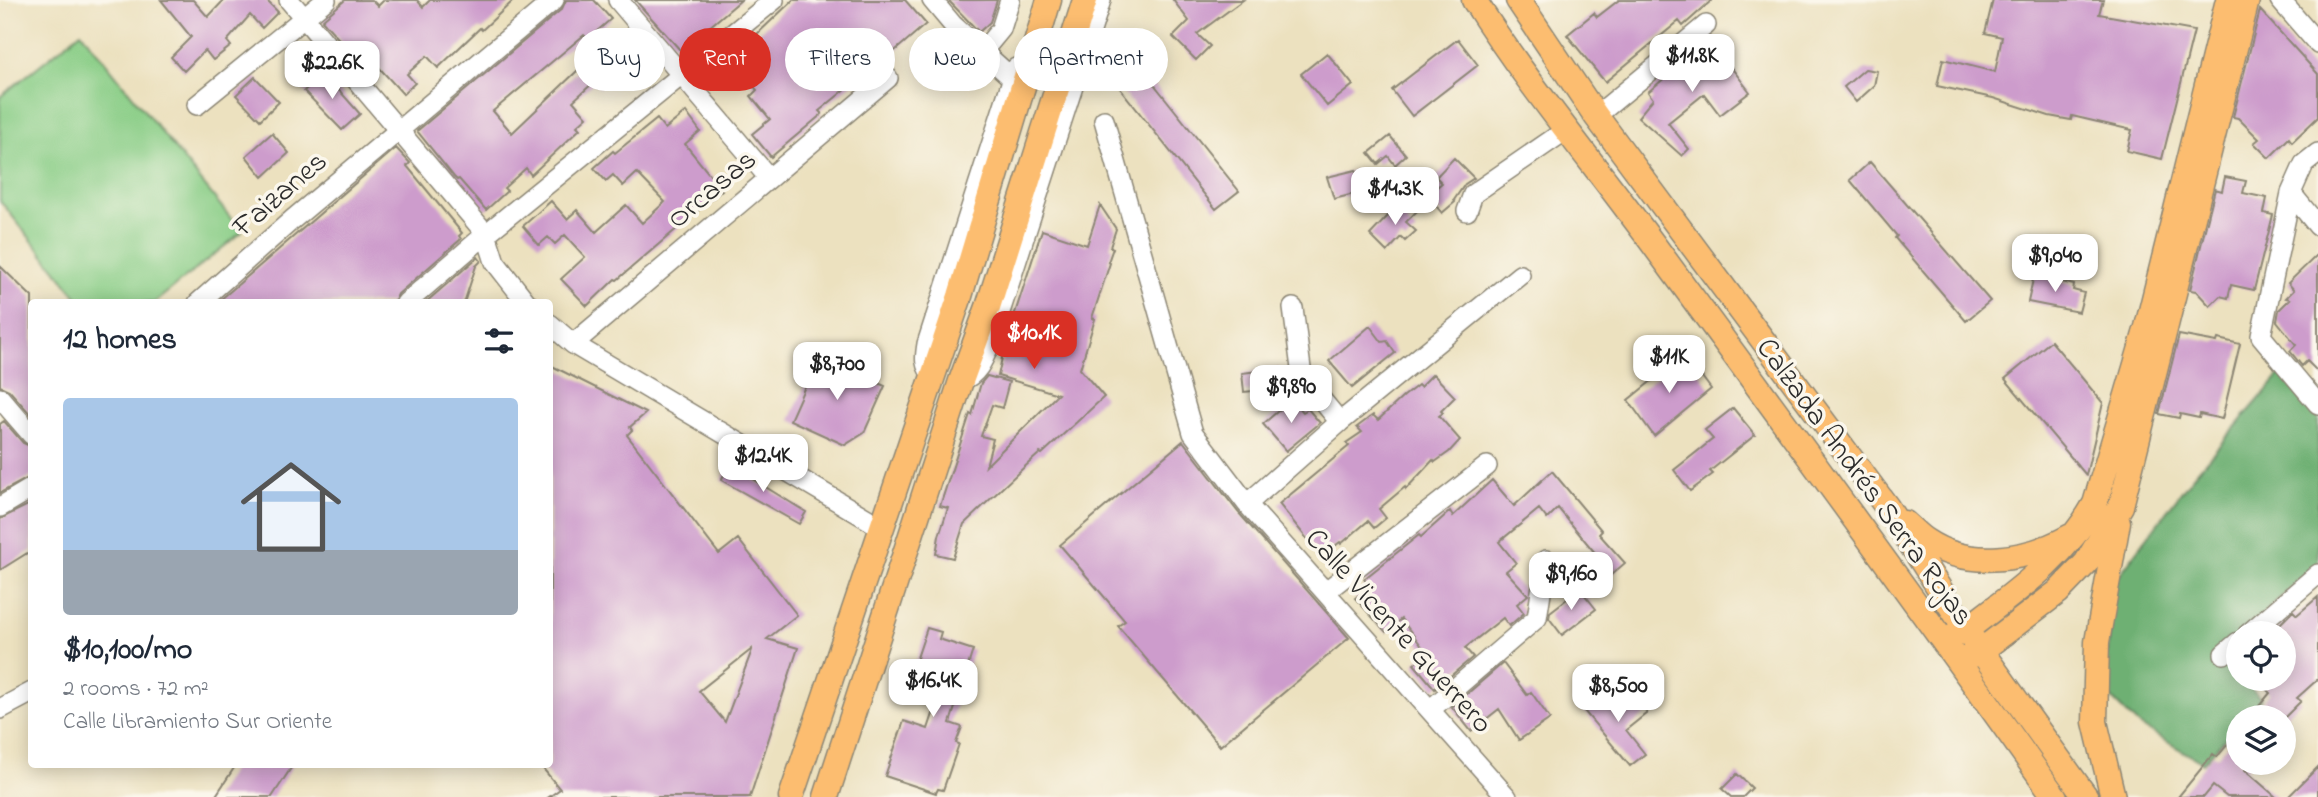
<!DOCTYPE html>
<html lang="en">
<head>
<meta charset="utf-8">
<style>
	body { margin:0; font-family:"Indie Flower",sans-serif; background:#f6f6f7; color:#1f2937; height:100vh; display:flex; flex-direction:column; font-size:26px; white-space:nowrap }
	* { box-sizing:border-box; margin:0 }
	p { font-size:23px; color:#747a83 }
	.icon { flex:none; width:38px; height:38px; fill:none; stroke:currentColor; stroke-width:2; stroke-linecap:round; stroke-linejoin:round }
	.map { position:relative; flex:1; overflow:hidden }
	.side { position:absolute; left:28px; top:299px; width:525px; height:469px; display:flex; flex-direction:column; background:#fff; border-radius:7px; box-shadow:0 4px 18px #0003 }
	.side>* { flex:none }
	.banner { position:absolute; left:574px; top:28px; width:665px; height:63px; display:flex; gap:14px }
	.fabs { position:absolute; left:2226px; top:621px; display:grid; gap:14px }
	.fabs a { display:grid; place-items:center; width:70px; height:70px; border-radius:50%; background:#fff; box-shadow:0 4px 18px #0003; font-size:35px }
	.price { position:absolute; translate:-50% -60px; padding:0 16px; border-radius:14px; background:#fff; color:#222; font-size:23px; line-height:46px; filter:drop-shadow(0 2px 4px #0008) }
	.price::after { content:''; position:absolute; left:50%; top:42px; width:21px; height:16px; margin-left:-10px; background:inherit; clip-path:polygon(0 0,100% 0,50% 100%) }
	.price.selected { background:#d93025; color:#fff }
	ul { padding:0; list-style:none }
	li { display:grid; align-content:center; gap:14px; height:371px; padding:0 35px }
	li span { display:grid; place-items:center; height:217px; border-radius:7px; color:#555 }
	li>.icon { margin-inline-start:auto }
	span .icon { width:126px; height:126px; fill:#fffc; stroke-width:1 }
	li b { font-size:30px }
	h2 { display:flex; justify-content:space-between; align-items:center; height:84px; padding:0 35px; font-size:30px }
	.chip { padding:0 24px; border-radius:32px; background:#fff; box-shadow:0 4px 18px #0003; font-size:24px; line-height:63px }
	.chip.selected { background:#d93025; color:#fff }
	.map>svg:first-child { display:block }
</style>
</head>
<body>
<div class="map">
<svg width="2318" height="797" viewBox="0 0 2318 797">
	<rect width="100%" height="100%" fill="#fbf7ec"/>
	<filter id="ink" filterUnits="userSpaceOnUse"><feTurbulence type="fractalNoise" baseFrequency=".0143" numOctaves="2"/><feDisplacementMap in="SourceGraphic" scale="14" xChannelSelector="R" yChannelSelector="G"/><feConvolveMatrix kernelMatrix="1 2 1 2 8 2 1 2 1" color-interpolation-filters="sRGB"/></filter>
	<filter id="wash" filterUnits="userSpaceOnUse"><feTurbulence type="fractalNoise" baseFrequency=".00686" numOctaves="4" result="noise"/><feDisplacementMap in="SourceGraphic" scale="28" xChannelSelector="R" yChannelSelector="G"/><feGaussianBlur stdDeviation="1.57" result="paint"/><feColorMatrix in="noise" values="0 0 0 0 0 0 0 0 0 0 0 0 0 0 0 0 0 1.4 0 .05"/><feComposite in="paint" operator="in"/></filter>
	<g filter="url(#wash)">
		<rect width="100%" height="100%" fill="#ece1bf"/>
		<!-- green -->
		<path fill="#89cd86" stroke="#5a7c58" stroke-width="2" d="M81,32L242,232L154,303H82L0,201V97Z"/>
		<!-- forest -->
		<path fill="#6eb073" stroke="#4c6e4f" stroke-width="2" d="M2287,367L2318,405V563L2220,653L2238,674V679H2243L2261,699L2244,717L2238,718V724L2203,763L2137,724L2104,691L2114,582L2194,475Z"/>
		<g id="blocks">
			<!-- building -->
			<path fill="#cd9ccc" fill-rule="evenodd" d="M161,0H193L208,17L224,0H266L278,12L262,28L250,15L227,41L231,46L213,60L205,50L184,71L171,57L191,37Z
				M345,0H372L378,6L384,0H417L423,7L430,0H514L482,30L480,28L438,68L427,56L407,74L415,83L403,94L366,53L358,61L322,20Z
				M566,0H594L611,19L588,39L584,35L493,111L512,133L599,50L618,71L599,88L594,82L573,101L587,117L577,126L580,129L531,175L526,168L504,188L507,191L486,210L459,179L457,180L454,177L417,131L562,9Z
				M635,0H741L681,51Z
				M793,0H905L926,24L860,81L858,79L819,111L822,114L771,157L752,134L770,119L751,96L757,90L728,56L753,34L755,36Z
				M948,0H997L990,22L979,32Z
				M1173,0H1243L1197,34L1210,46L1196,60L1173,37L1189,21Z
				M1619,0H1712L1683,26L1679,21L1605,82L1567,35L1594,13L1597,17Z
				M1993,0H2103L2099,14L2194,31L2162,159L2127,151L2132,130L2072,116L2071,120L2049,116L1993,98L1937,86L1943,59L1995,72L2002,37L1985,33Z
				M2260,10L2318,74V117L2292,142L2289,138L2269,158L2254,143L2259,139L2238,118L2233,117Z
				M1458,39L1478,65L1412,116L1392,90Z
				M1714,45L1750,92L1720,115L1704,94L1668,123L1689,149L1682,156L1638,117L1653,99L1648,92L1672,72L1675,75Z
				M1327,53L1353,85L1327,106L1301,74Z
				M1134,59L1239,191L1216,209L1111,77Z
				M1865,69L1877,71L1874,86L1856,102L1844,87Z
				M323,72L360,114L342,130L304,91Z
				M255,77L279,102L260,120L236,95Z
				M686,112L700,131L685,144L722,190L617,280L615,279L587,306L561,279L585,257L565,235L555,244L548,237L539,245L523,226L551,201L567,219L577,210L596,232L626,205L642,223L665,202L637,173L623,186L613,175L606,181L594,168L613,151L615,153L657,119L665,129Z
				M272,133L289,153L263,177L246,156Z
				M1390,136L1406,155L1395,165L1388,156L1378,164L1369,153Z
				M396,148L410,163L407,166L462,233L459,236L461,239L398,294L394,303H221L219,301Z
				M1454,158L1474,178L1465,184L1454,200L1455,202L1442,213L1427,195L1442,183L1436,177Z
				M1870,162L1990,301L1966,321L1895,238L1897,236L1850,180Z
				M1356,170L1362,192L1334,199L1327,177Z
				M2225,177L2246,181L2243,193L2267,198L2264,213L2273,215L2254,290L2231,285L2228,298L2220,296L2210,306L2196,291L2190,290L2215,189L2222,191Z
				M1404,199L1417,211L1406,222L1416,231L1405,241L1401,237L1387,252L1370,235Z
				M1100,205L1116,229L1110,247L1113,248L1108,262L1110,263L1092,318L1095,319L1080,369L1104,397L1042,454L1040,453L1020,471L964,524L953,558L936,554L939,536L948,508L940,506L970,414L972,415L981,383L987,376L1009,382L1002,408L992,405L981,436L993,439L986,466L1058,394L998,376L1005,344L1042,230L1087,245Z
				M2318,254V372L2307,361L2302,366L2290,351L2296,345L2277,321L2279,310L2290,299L2286,298L2294,290L2288,283Z
				M478,257L481,261L476,266L464,303H425Z
				M0,266L32,297V416L9,390L0,386Z
				M2034,275L2074,285L2073,290L2084,293L2079,312L2028,302Z
				M1370,326L1382,342L1387,341L1395,353L1352,388L1329,361Z
				M2179,335L2217,342L2218,339L2240,344L2222,419L2200,414L2199,418L2180,414L2179,418L2159,414Z
				M2051,341L2103,403L2086,475L2005,379Z
				M1685,354L1711,389L1654,436L1628,400Z
				M818,357L885,386L864,433L845,445L790,420Z
				M550,365L646,413L630,427L632,430L627,435L719,554L738,539L797,615L767,639L798,648L750,797H549L560,789L540,765H550ZM752,649V650L725,722L699,691Z
				M1280,368L1282,388L1244,392L1242,373Z
				M1433,374L1455,397L1441,411L1443,413L1439,416L1460,440L1449,452L1435,462L1433,460L1406,489L1405,487L1379,509L1386,518L1374,528L1368,521L1341,544L1340,542L1331,549L1330,546L1320,555L1279,504L1349,446L1346,443L1362,432L1357,427L1373,415L1378,420L1404,396L1418,385L1420,387Z
				M1292,399L1303,412L1308,409L1320,423L1286,451L1263,424Z
				M1733,408L1755,435L1710,471L1713,474L1690,491L1674,470L1713,439L1705,430Z
				M4,421L23,443L32,447V476L0,493V424Z
				M1183,441L1238,512L1349,638L1220,746L1118,626L1125,621L1060,545Z
				M730,465L806,512L799,524L721,480Z
				M1552,471L1602,531L1599,534L1625,563L1598,586L1582,566L1596,554L1558,508L1547,519L1539,509L1499,542L1516,563L1506,571L1528,595L1517,604L1524,613L1509,626L1503,618L1465,648L1473,657L1435,689L1414,664L1427,653L1401,619L1386,632L1355,598L1365,590L1363,587L1367,583L1364,579L1419,535L1421,537L1450,511L1453,516L1492,480L1514,506Z
				M32,503V550L0,570V519Z
				M1580,589L1596,609L1562,635L1549,618L1550,612Z
				M2318,597V679L2297,698L2301,701L2284,718H2249L2270,693L2256,679H2284V634H2270L2293,611L2297,615Z
				M927,628L941,632L939,639L973,650L950,723L962,727L956,743L959,744L943,790L938,789L936,793L885,776L904,721L928,729L940,693L942,680L913,670Z
				M1503,663L1527,695L1531,692L1550,719L1519,740L1499,709L1471,731L1452,707Z
				M1611,690L1625,706L1635,698L1647,713L1626,730L1645,754L1630,766L1584,711Z
				M2238,732V763H2251L2245,770L2276,797H2227L2213,786L2204,797H2178L2213,754L2217,757Z
				M236,765H293L272,797H215Z
				M2318,767V797H2288Z
				M1737,774L1752,788L1743,797H1731L1722,789Z"/>
		</g>
	</g>
	<g filter="url(#ink)">
		<use href="#blocks" fill-opacity="0" stroke="#8c8675" stroke-width="2"/>
		<g fill="none" stroke-linecap="round" stroke-linejoin="round">
			<defs>
				<path id="minor" d="M289,0L486,234L495,262L527,303
					M618,0L769,178
					M932,0L953,25L1013,79
					M2280,0L2318,44
					M982,52L1001,29L1010,0
					M197,105L326,0
					M1596,116L1706,25
					M1104,120L1193,433L1247,504L1507,797
					M2318,153L2304,164L2291,193L2261,336L2318,404
					M2291,193L2318,226
					M1467,211L1473,194L1566,130
					M198,303L292,220L554,0
					M406,303L486,234L774,0
					M1293,308L1302,376L1340,422
					M550,324L573,344L881,527
					M573,344L888,78
					M934,375C923,367 925,356 927,344L1016,68
					M961,381C977,375 983,361 989,346L1101,0
					M0,398L32,435
					M1247,504L1340,422L1520,275
					M0,507L32,488
					M1325,592L1487,466
					M2248,634L2318,574
					M2224,654L2238,642
					M0,709L32,692
					M1431,709L1537,618L1546,560"/>
				<path id="major" d="M1474,0C1530,88 1598,168 1659,252C1792,433 1925,614 2055,797
					M1518,0L1596,116L1887,507L1966,630L2086,797
					M1905,523C1912,529 1918,536 1926,541C1969,570 2029,560 2071,536
					M1954,636L1966,630C2015,592 2064,559 2095,504L2147,327L2228,0
					M1969,657L1982,650L2058,592L2086,563L2121,506L2247,0
					M791,797L960,296L1049,0
					M826,797L961,381L988,307L1085,0
					M2113,797L2095,722L2097,642L2118,522"/>
			</defs>
			<!-- minor casing -->
			<use href="#minor" stroke="#8c8675" stroke-width="22"/>
			<!-- major casing -->
			<use href="#major" stroke="#8c8675" stroke-width="27"/>
			<!-- minor -->
			<use href="#minor" stroke="#fff" stroke-width="19"/>
			<!-- major -->
			<use href="#major" stroke="#fcbd6f" stroke-width="24"/>
		</g>
	</g>
	<g text-anchor="middle" stroke-width="7" stroke-linejoin="round" paint-order="stroke">
		<!-- street labels -->
		<g font-size="30" fill="#2b2b2b" stroke="#fbf7ec">
			<text transform="translate(711 188) rotate(-40)" y="10">Orcasas</text>
			<text transform="translate(279 193) rotate(-41)" y="10">Faizanes</text>
			<text transform="translate(1866 481) rotate(54)" y="10">Calzada Andrés Serra Rojas</text>
			<text transform="translate(1400 630) rotate(48)" y="10">Calle Vicente Guerrero</text>
		</g>
	</g>
</svg>
<div class="fabs">
<a><svg class="icon" aria-label="locate" viewBox="0 0 24 24"><circle cx="12" cy="12" r="6"/><path d="M12 2v4M12 18v4M2 12h4M18 12h4"/></svg></a>
<a><svg class="icon" aria-label="layers" viewBox="0 0 24 24"><path d="M12 4l9 5-9 5-9-5zM3 14l9 5 9-5"/></svg></a>
</div>
<b class="price" style="left:1692px;top:94px">$11.8K</b>
<b class="price" style="left:332px;top:101px">$22.6K</b>
<b class="price" style="left:1395px;top:227px">$14.3K</b>
<b class="price" style="left:2055px;top:294px">$9,040</b>
<b class="price selected" style="left:1034px;top:371px">$10.1K</b>
<b class="price" style="left:1669px;top:395px">$11K</b>
<b class="price" style="left:837px;top:402px">$8,700</b>
<b class="price" style="left:1291px;top:425px">$9,890</b>
<b class="price" style="left:763px;top:494px">$12.4K</b>
<b class="price" style="left:1571px;top:612px">$9,160</b>
<b class="price" style="left:933px;top:719px">$16.4K</b>
<b class="price" style="left:1618px;top:724px">$8,500</b>
<div class="banner">
<a class="chip">Buy</a>
<a class="chip selected">Rent</a>
<a class="chip">Filters</a>
<a class="chip">New</a>
<a class="chip">Apartment</a>
</div>
<section class="side">
<h2>12 homes<svg class="icon" aria-label="filters" viewBox="0 0 24 24"><path d="M4 7h16M4 17h16"/><circle cx="9" cy="7" r="2"/><circle cx="15" cy="17" r="2"/></svg></h2>
<ul>
<li><span style="background:linear-gradient(#a9c7e8 70%,#9aa5b1 0)"><svg class="icon" aria-label="home" viewBox="0 0 24 24"><path d="M3 11l9-7 9 7M6 9v11h12V9"/></svg></span><div><b>$10,100/mo</b><p>2 rooms · 72 m²</p><p>Calle Libramiento Sur Oriente</p></div></li>
</ul>
</section>
</div>
</body>
</html>
